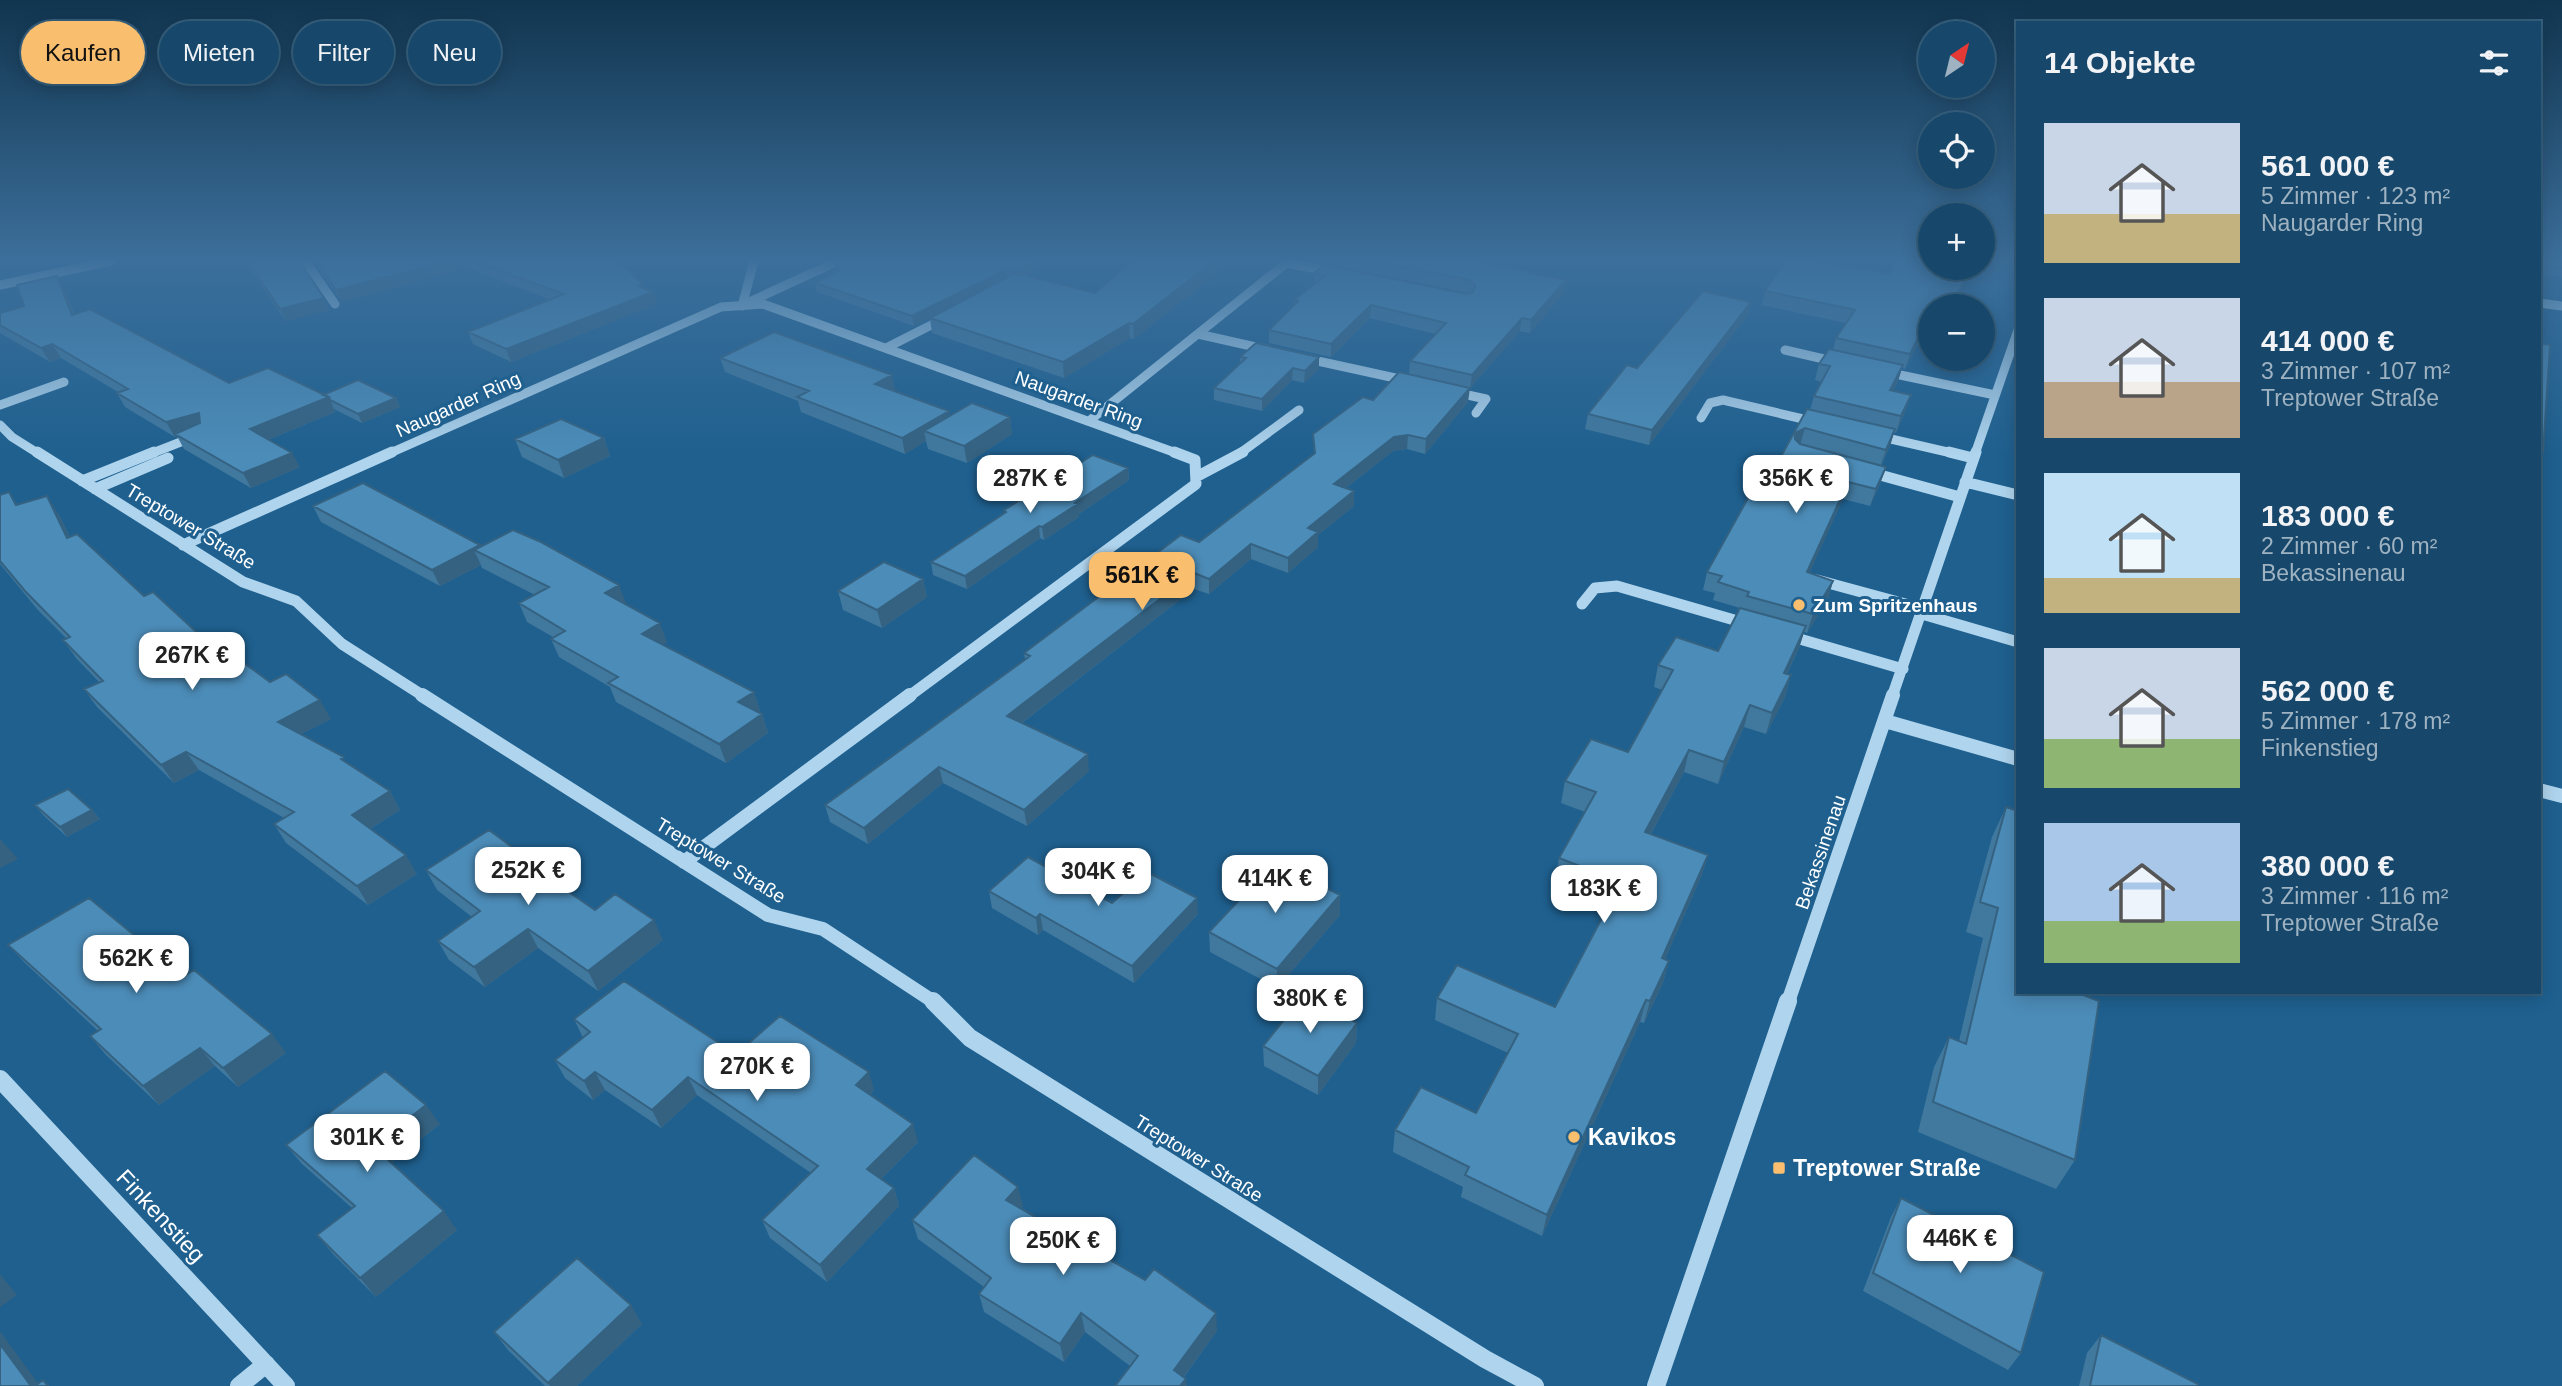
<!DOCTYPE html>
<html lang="de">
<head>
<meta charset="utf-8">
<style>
	body { margin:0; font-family:Arial,sans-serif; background:#245273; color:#f1f3f6; height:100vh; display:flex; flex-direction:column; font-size:26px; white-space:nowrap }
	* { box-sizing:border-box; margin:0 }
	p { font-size:23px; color:#9eb2c1 }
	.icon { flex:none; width:38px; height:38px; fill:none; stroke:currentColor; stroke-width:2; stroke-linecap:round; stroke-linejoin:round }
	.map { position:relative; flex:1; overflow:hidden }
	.panel { position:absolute; left:2016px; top:21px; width:525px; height:973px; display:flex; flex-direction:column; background:#17486b; border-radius:0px; box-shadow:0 4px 18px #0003,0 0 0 2px #36607e }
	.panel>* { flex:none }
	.hud { position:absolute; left:21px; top:21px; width:665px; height:63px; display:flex; gap:14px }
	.needle { width:46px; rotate:35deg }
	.fabs { position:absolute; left:1918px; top:21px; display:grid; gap:14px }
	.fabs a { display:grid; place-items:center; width:77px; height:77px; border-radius:50%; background:#17486b; box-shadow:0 4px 18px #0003,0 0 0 2px #36607e; font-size:35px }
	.price { position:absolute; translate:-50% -60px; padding:0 16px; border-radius:14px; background:#fff; color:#222; font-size:23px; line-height:46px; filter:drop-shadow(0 2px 4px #0008) }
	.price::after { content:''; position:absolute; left:50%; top:42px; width:21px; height:16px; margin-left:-10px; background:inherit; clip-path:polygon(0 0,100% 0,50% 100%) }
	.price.active { background:#fabe6f; color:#111 }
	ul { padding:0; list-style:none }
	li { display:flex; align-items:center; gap:21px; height:175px; padding:0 28px }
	li span { display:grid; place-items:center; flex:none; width:196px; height:140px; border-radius:0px; color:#555 }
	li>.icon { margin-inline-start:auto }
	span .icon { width:84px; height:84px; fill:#fffc; stroke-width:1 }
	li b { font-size:30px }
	h2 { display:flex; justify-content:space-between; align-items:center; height:84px; padding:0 28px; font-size:30px }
	.pill { padding:0 24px; border-radius:32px; background:#17486b; box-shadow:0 4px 18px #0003,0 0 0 2px #36607e; font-size:24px; line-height:63px }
	.pill.active { background:#fabe6f; color:#111 }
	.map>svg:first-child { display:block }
</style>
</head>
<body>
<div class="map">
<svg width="2562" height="1386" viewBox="0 0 2562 1386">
	<rect width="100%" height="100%" fill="#1f608f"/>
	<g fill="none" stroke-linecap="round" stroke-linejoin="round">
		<!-- minor-far3 -->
		<path stroke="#afd4ed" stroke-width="9" d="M305,261L335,304
			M1286,263L1334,272
			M0,285L111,261
			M749,302L838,261
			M2539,303L2562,306
			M742,306L754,261
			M1198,334L1269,350
			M886,348L945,318
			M1785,350L1837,362
			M1304,358L1409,381
			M1886,372L1995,395
			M1454,392L1486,399L1476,413
			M0,405L64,382
			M1701,418L1710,403L1723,400L1816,422
			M1089,421L1289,261
			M0,425L12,437L39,454
			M1878,436L1956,454
			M150,454L196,436
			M388,454L721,307L763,304L1179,454
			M1239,454L1299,410
			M1975,454L2018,330"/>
		<!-- minor-far2 -->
		<path stroke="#afd4ed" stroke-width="11" d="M37,452L243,582L296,601L342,644L425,697
			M1949,452L1973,458
			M1869,472L1960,497
			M1196,477L1243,452
			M82,481L154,452
			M1965,482L2018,495
			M95,489L168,458
			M183,545L392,452
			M1817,580L1924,609
			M1582,604L1595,588L1617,586L1748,624
			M1922,614L2018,642
			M1786,635L1903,669
			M908,697L1196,484L1195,460L1174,452
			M1892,697L1976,452"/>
		<!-- minor-far1 -->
		<path stroke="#afd4ed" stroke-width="14" d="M422,695L768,915L823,929L934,1002
			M1885,721L2018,759
			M2539,790L2562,796
			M684,862L910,695
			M1788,1002L1893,695"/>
		<!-- minor -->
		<path stroke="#afd4ed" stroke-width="18" d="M933,1001L970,1038L1485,1359L1535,1386
			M0,1079L286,1386
			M239,1386L266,1364
			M1656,1386L1788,1001"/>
	</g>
	<!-- wall -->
	<path fill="#41789e" d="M244,261H299L324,298L329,310L286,321Z
		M313,261H617L643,284L645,288L653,292L657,304L511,362L473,344L468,332L551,300L468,268L342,302Z
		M724,261H749L745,268Z
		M834,261H1052L1027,276L1095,293L1133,261H1233L1134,339L1130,338L1064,378L932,333L930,318L914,326L817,292L815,283L837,272Z
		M1338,261H1476L1566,280L1564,293L1530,333L1520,331L1470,388L1409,374L1410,361L1435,334L1370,318L1331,357L1269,343V330L1294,305V300L1314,284V273L1469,293L1338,266Z
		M2539,261H2562V277L2539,274Z
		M64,289L75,314L229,383L323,395L396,398L400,407L362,423L334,409L335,412L268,440L300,467L251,488L184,449L177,436L175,437L125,407L117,393L118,392L61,358L50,362L0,333V313L24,306Z
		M1765,291L1930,306V348L1917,345L1905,369L1902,368L1898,381L1893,391L1911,395L1905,412L1896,433L1894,432L1890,446L1881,466L1886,467L1880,484L1870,506L1843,499L1809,573L1833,581L1828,599L1807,633L1804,632L1799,648L1787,674L1791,675L1785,697L1766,734L1744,727L1718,784L1684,772L1651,834L1708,855L1701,877L1665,959L1669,961L1663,983L1644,1023L1640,1022L1542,1236L1461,1197L1463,1187L1393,1152L1395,1130L1476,1113L1508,1053L1435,1020L1437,998L1555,1007L1610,902L1555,880L1559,858L1585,812L1561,803L1565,781L1628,752L1662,690L1654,687L1658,665L1718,651L1740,608L1713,600L1715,593L1703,590L1707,572L1772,473L1810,410L1814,396L1822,382L1815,380L1819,364L1833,350L1836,338L1846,323L1762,305Z
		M1751,302L1748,315L1649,445L1585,429L1588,414L1637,368Z
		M1240,357H1319V369L1304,383L1292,380L1262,411L1214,400V388L1240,363Z
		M720,358L895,390L894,391L950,416L1010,417L1012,434L967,463L928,449L926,441L905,454L801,412L798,401L725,372Z
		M1373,400L1468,402L1425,454L1407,449L1393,451L1346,488L1354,491V506L1318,535V547L1288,573L1251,559L1209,594L1194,589L1022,723L1089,771L1027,826L943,783L868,844L830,822L825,805L1025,659L1024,653L1199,542L1314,454L1313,434Z
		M604,438L610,456L564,478L522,457L515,439Z
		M1128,468L1129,480L1079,514V517L1044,540L1040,538L967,589L933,575L931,562L1004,513V510Z
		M0,495L18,504L58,513L70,537L144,596L216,650L331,719L301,734L348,763L390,791L400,810L370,829L417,874L368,905L286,843L274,824L284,818L199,770L174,783L97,707L84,689L99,682L76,658L63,640L67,639L37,609L0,564Z
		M313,506L481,546L626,603L625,604L667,642L662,644L754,692L760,711L758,712L762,714L768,733L726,763L616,702L610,687L559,657L551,639L553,637L527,622L519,603L535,595L482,568L481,565L440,586L321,522Z
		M923,579L927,597L882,628L843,610L838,591Z
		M35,805L92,810L100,819L67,837L43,815Z
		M2006,807L2018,992L2075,1160L2056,1189L1918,1132L1934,1067L1949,1037L1959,1041L1983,938L1966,932L1992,837Z
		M524,861L595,910L663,940L598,991L538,948L485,987L449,960L438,941L472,917L437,890L426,870Z
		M989,891L1112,903L1198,914L1134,983L1043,930L1038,935L992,908Z
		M1340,915L1277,988L1210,952L1209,932Z
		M8,945L286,1053L238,1087L215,1066L159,1105L106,1055L90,1036L98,1031L25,963Z
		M574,1019L736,1054L874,1090L870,1095L918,1142L881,1179L894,1188L899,1206L827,1282L770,1238L762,1220L811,1173L697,1095L661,1128L605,1090L593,1100L565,1078L555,1060L583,1038Z
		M1357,1023L1356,1043L1318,1095L1264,1066L1263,1046Z
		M440,1124L391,1163L457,1230L376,1297L333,1254L317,1235L352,1208L302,1164L286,1145Z
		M1901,1198L2021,1353L2008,1370L1863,1291L1891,1217Z
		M1023,1206L1020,1208L1217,1331L1184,1377L1130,1366L1085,1332L1064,1362L984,1312L979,1294L984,1287L918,1239L912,1220Z
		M642,1324L577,1386H545L508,1350L494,1332Z
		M2101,1335L2198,1386H2079L2087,1353Z"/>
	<!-- shaded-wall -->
	<path fill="#356281" d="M449,261H465L468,268L342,302L336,290Z
		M743,261H749L745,268Z
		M1035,261H1052L1017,282L1016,272Z
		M1214,261H1233L1134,339L1133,324Z
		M1970,268H1972L1954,306H1952Z
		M1007,269L1008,279L914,326L912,316Z
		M57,276L64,289L80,329L72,315Z
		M1566,280L1564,293L1530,333L1531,320Z
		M643,284L647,294L653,292L657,304L511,362L506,349Z
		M324,298L329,310L286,321L280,309Z
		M1751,302L1748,315L1649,445L1652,430Z
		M1371,305L1370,318L1331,357V344Z
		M1522,318L1520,331L1470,388L1472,375Z
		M1129,323L1130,338L1064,378L1063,362Z
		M1922,330L1917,345L1905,369L1910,354Z
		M52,344L61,358L50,362L41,348Z
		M1319,357V369L1304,383L1305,371Z
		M1903,365L1898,381L1885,407L1890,390Z
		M1293,368L1292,380L1262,411V399Z
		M892,375L895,390L878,399L875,384Z
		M1470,388L1468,402L1425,454L1426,439Z
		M1911,395L1905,412L1896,433L1901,416Z
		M329,397L335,412L258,444L250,429Z
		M396,398L400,407L362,423L358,414Z
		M949,411L951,426L924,431L926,441L905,454L902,438Z
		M199,413L207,427L175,434L177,436L175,437L166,422Z
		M1010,417L1012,434L967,463L964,446Z
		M1805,428L1800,445L1790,450L1795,433Z
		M1895,429L1890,446L1880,467L1886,450Z
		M1408,435L1407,449L1393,451L1333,498L1334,484L1394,437Z
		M604,438L610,456L564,478L558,460Z
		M292,453L300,467L251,488L243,473Z
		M1886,467L1880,484L1870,506L1876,489Z
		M1128,468L1129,480L1079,514V517L1044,540L1042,527L1075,503Z
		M1848,482L1843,499L1802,590L1807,572Z
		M1354,491V506L1318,535V547L1288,573V558L1308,528Z
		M47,496L58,513L79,555L67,538Z
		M1039,526L1040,538L967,589L965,576Z
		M1251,544V559L1209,594V579Z
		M480,545L485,555L474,550L481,565L440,586L432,570Z
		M1194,573V589L1010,732L1007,716Z
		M923,579L927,597L882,628L877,610Z
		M1833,581L1828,599L1807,633L1813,614Z
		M619,585L626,603L612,611L605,593Z
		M660,623L667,642L649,653L642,634Z
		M1806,626L1799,648L1777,694L1784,673Z
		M1791,675L1785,697L1766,734L1772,713Z
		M754,692L760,711L745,721L738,702Z
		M320,700L331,719L289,740L278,722Z
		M1750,705L1744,727L1718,784L1724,762Z
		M762,714L768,733L726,763L719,744Z
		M1689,750L1684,772L1640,854L1645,832Z
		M186,752L199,770L174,783L161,765Z
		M1088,754L1089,771L1027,826L1024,810Z
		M939,767L943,783L868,844L864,828Z
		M390,791L400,810L363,833L352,815Z
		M92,810L100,819L67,837L60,827Z
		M0,840H1L18,859L0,868Z
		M519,852L529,872L515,855Z
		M406,855L417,874L368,905L357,886Z
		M1708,855L1701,877L1656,980L1662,958Z
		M1340,895V915L1277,988V969Z
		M1197,898L1198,914L1134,983L1132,966Z
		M1040,914L1043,930L1038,935L1036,918Z
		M654,920L663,940L598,991L588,971Z
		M528,929L538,948L485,987L474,967Z
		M1669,961L1663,983L1644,1023L1650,1001Z
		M1646,1000L1640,1022L1542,1236L1547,1215Z
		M1357,1023L1356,1043L1318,1095V1076Z
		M272,1034L286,1053L238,1087L223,1068Z
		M200,1048L215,1066L159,1105L143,1086Z
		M595,1072L605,1090L593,1100L584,1081Z
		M869,1072L874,1090L862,1103L856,1085Z
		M688,1077L697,1095L661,1128L652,1110Z
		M426,1105L440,1124L388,1165L373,1146Z
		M913,1124L918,1142L873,1187L867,1169Z
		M1018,1187L1023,1206L1011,1219L1006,1200Z
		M894,1188L899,1206L827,1282L820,1265Z
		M444,1211L457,1230L376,1297L360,1278Z
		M0,1274L17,1295L0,1307Z
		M631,1305L642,1324L577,1386H550L548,1383Z
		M1081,1313L1085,1332L1064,1362L1060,1344Z
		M1216,1313L1217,1331L1177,1386L1174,1370Z
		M0,1331L40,1386H31L0,1344Z
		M1186,1379L1187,1386H1180Z"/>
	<!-- building -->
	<path fill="#4c8cb8" stroke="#356281" stroke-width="2" d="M247,261H299L324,298L280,309Z
		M316,261H449L336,290Z
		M474,261H617L643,284L639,286L653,292L506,349L468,332L564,294Z
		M835,261H1035L1016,272L1007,269L912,316L815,283L839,271Z
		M1133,261H1214L1133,324L1129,323L1063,362L930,318L1015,273L1095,293Z
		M1371,261H1476L1566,280L1531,320L1522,318L1472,375L1410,361L1446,323L1371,305L1331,344L1269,330L1298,301L1294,300L1325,276L1314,273L1324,265L1467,294L1473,292L1475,286L1470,280Z
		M1785,261H1818L1889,274L1895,261H1930V268H1970L1952,306H1930V332L1922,330L1910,354L1836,338L1855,310L1765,291Z
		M2539,261H2562V269L2539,265Z
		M57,276L72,315L90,309L229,383L268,368L329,397L250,429L292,453L243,473L175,434L200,423L199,413L166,422L117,393L128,389L52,344L41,348L0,325V313L24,306L17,285Z
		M1703,291L1751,302L1652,430L1588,414L1627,365L1637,368Z
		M774,332L892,375L875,384L949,411L902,438L797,397L809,391L720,358Z
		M1256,343L1319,357L1305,371L1293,368L1262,399L1214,388L1246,358L1240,357Z
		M2539,343L2550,345L2543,453L2539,452Z
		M1829,349L1903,365L1890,390L1911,395L1901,416L1814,396L1830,366L1819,364Z
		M1399,372L1470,388L1426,439L1408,435L1394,437L1334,484L1354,491L1308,528L1318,532L1288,558L1251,544L1209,579L1194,573L1007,716L1088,754L1024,810L939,767L864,828L825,805L1030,656L1024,653L1181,535L1199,542L1315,453L1313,434L1363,397L1373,400Z
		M358,380L396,398L358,414L330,400L329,397L323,395Z
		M972,403L1010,417L964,446L924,431Z
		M1807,409L1895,429L1886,450L1805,428L1795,433V439L1800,444L1886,467L1876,489L1848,482L1807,572L1833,581L1813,614L1747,596L1749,592L1718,582L1722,576L1707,572L1763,471L1772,473Z
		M561,419L604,438L558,460L515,439Z
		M1093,455L1128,468L1075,503L1078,504L1042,527L1039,526L965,576L931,562L1006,512L1004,510Z
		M363,483L480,545L432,570L313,506Z
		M9,492L16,505L47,496L67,538L77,534L144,596L153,592L216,650L222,647L270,682L286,674L320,700L278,722L344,757L341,759L390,791L352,815L406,855L357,886L274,824L294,812L186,752L161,765L84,689L103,681L63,640L70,637L25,591L0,561V495Z
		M513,530L541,542L619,585L605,593L660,623L642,634L754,692L738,702L762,714L719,744L608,683L618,677L551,639L565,631L519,603L549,587L474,550Z
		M884,562L923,579L877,610L838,591Z
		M1740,608L1806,626L1784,673L1791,675L1772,713L1750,705L1724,762L1689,750L1645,832L1708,855L1662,958L1669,961L1650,1001L1646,1000L1547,1215L1465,1175L1469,1167L1395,1130L1421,1087L1476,1113L1518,1034L1437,998L1457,965L1555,1007L1621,882L1559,858L1596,792L1565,781L1591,739L1628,752L1673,670L1658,665L1676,637L1718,651Z
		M68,789L92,810L60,827L35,805Z
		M2006,807L2018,811V992H2075L2099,1001L2075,1160L1933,1102L1949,1037L1966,1044L1998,908L1980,902Z
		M489,830L519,852L515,855L595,910L615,894L654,920L588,971L528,929L474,967L438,941L480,911L426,870Z
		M1028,857L1112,903L1147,872L1197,898L1132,966L1040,914L1036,918L989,891Z
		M1275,862L1340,895L1277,969L1209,932Z
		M89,898L184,976L194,970L272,1034L223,1068L200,1048L143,1086L90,1036L101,1029L8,945Z
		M624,981L736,1054L780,1016L869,1072L856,1085L913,1124L867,1169L894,1188L820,1265L762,1220L818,1166L688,1077L652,1110L595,1072L584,1081L555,1060L590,1032L574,1019Z
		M1304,995L1357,1023L1318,1076L1263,1046Z
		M385,1071L426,1105L373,1146L444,1211L360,1278L317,1235L355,1206L286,1145Z
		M974,1155L1018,1187L1006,1200L1145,1280L1154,1269L1216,1313L1174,1370L1186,1379L1180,1386H1115L1138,1356L1081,1313L1060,1344L979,1294L991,1278L912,1220Z
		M1901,1198L2044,1272L2021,1353L1873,1273Z
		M577,1258L631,1305L548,1383L494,1332Z
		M2101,1335L2198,1384V1386H2090Z
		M0,1344L31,1386H0Z
		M43,1380L48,1386H35Z"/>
	<!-- sky -->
	<linearGradient id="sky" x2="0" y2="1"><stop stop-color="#11354f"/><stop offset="0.57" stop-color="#3c6f9b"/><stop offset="1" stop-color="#3c6f9b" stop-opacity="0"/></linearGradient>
	<rect width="2562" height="455" fill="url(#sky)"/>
	<!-- markers -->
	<g fill="#fabe6f" stroke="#1f608f" stroke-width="2.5">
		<circle cx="1799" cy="605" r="7"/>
		<circle cx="1574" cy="1137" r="7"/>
		<rect x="1772" y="1161" width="14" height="14" rx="3.5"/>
	</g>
	<g text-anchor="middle" stroke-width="6" stroke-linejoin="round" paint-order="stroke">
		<!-- street labels -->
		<g font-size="19" fill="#fff" stroke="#1f608f">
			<text transform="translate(1079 399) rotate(20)" y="7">Naugarder Ring</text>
			<text transform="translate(458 404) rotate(-24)" y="7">Naugarder Ring</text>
			<text transform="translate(191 526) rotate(31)" y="7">Treptower Straße</text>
			<text transform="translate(1820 852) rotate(-71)" y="7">Bekassinenau</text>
			<text transform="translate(721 860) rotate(31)" y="7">Treptower Straße</text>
			<text transform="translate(1199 1158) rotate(32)" y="7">Treptower Straße</text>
		</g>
		<!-- poi labels -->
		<g font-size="19" font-weight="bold" fill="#fff" stroke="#1f608f" text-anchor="start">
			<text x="1813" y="612">Zum Spritzenhaus</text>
		</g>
		<!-- near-poi labels -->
		<g font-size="23" font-weight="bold" fill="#fff" stroke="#1f608f" text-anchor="start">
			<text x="1588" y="1145">Kavikos</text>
			<text x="1793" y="1176">Treptower Straße</text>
		</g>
		<!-- near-street labels -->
		<g font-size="23" fill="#fff" stroke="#1f608f">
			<text transform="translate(161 1216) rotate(47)" y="8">Finkenstieg</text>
		</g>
	</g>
</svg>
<div class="fabs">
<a><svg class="needle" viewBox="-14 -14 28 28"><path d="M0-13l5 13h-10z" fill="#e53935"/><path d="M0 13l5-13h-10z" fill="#9eb2c1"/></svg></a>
<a><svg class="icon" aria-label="locate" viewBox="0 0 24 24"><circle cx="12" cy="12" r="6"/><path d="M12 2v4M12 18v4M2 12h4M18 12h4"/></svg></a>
<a>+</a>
<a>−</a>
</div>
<b class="price" style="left:1030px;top:515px">287K €</b>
<b class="price" style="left:1796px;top:515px">356K €</b>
<b class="price active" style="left:1142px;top:612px">561K €</b>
<b class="price" style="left:192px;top:692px">267K €</b>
<b class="price" style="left:528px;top:907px">252K €</b>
<b class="price" style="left:1098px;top:908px">304K €</b>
<b class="price" style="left:1275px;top:915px">414K €</b>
<b class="price" style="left:1604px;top:925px">183K €</b>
<b class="price" style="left:136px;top:995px">562K €</b>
<b class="price" style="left:1310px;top:1035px">380K €</b>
<b class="price" style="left:757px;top:1103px">270K €</b>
<b class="price" style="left:367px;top:1174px">301K €</b>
<b class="price" style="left:1960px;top:1275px">446K €</b>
<b class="price" style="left:1063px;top:1277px">250K €</b>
<div class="hud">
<a class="pill active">Kaufen</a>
<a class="pill">Mieten</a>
<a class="pill">Filter</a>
<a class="pill">Neu</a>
</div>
<section class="panel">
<h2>14 Objekte<svg class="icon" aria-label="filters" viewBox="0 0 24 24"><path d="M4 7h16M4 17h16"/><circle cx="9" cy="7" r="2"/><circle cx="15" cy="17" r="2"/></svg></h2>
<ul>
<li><span style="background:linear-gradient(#c9d6e8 65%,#c2b280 0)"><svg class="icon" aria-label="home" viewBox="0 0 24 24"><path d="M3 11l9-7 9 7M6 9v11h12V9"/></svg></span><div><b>561 000 €</b><p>5 Zimmer · 123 m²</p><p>Naugarder Ring</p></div></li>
<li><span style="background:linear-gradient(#c9d6e8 60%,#b9a48a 0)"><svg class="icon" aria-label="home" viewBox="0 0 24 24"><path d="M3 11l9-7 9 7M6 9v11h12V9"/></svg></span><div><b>414 000 €</b><p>3 Zimmer · 107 m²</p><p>Treptower Straße</p></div></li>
<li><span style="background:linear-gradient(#bfe0f5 75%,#c2b280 0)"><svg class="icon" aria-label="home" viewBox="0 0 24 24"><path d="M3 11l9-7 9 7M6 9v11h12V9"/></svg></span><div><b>183 000 €</b><p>2 Zimmer · 60 m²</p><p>Bekassinenau</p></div></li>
<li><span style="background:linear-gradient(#c9d6e8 65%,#8fb573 0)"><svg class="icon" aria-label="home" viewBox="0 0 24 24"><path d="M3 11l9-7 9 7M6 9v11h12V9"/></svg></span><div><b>562 000 €</b><p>5 Zimmer · 178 m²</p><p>Finkenstieg</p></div></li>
<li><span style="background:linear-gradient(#a9c7e8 70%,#8fb573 0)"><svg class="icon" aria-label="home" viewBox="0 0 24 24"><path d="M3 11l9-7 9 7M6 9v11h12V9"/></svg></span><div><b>380 000 €</b><p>3 Zimmer · 116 m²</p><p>Treptower Straße</p></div></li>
</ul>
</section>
</div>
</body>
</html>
